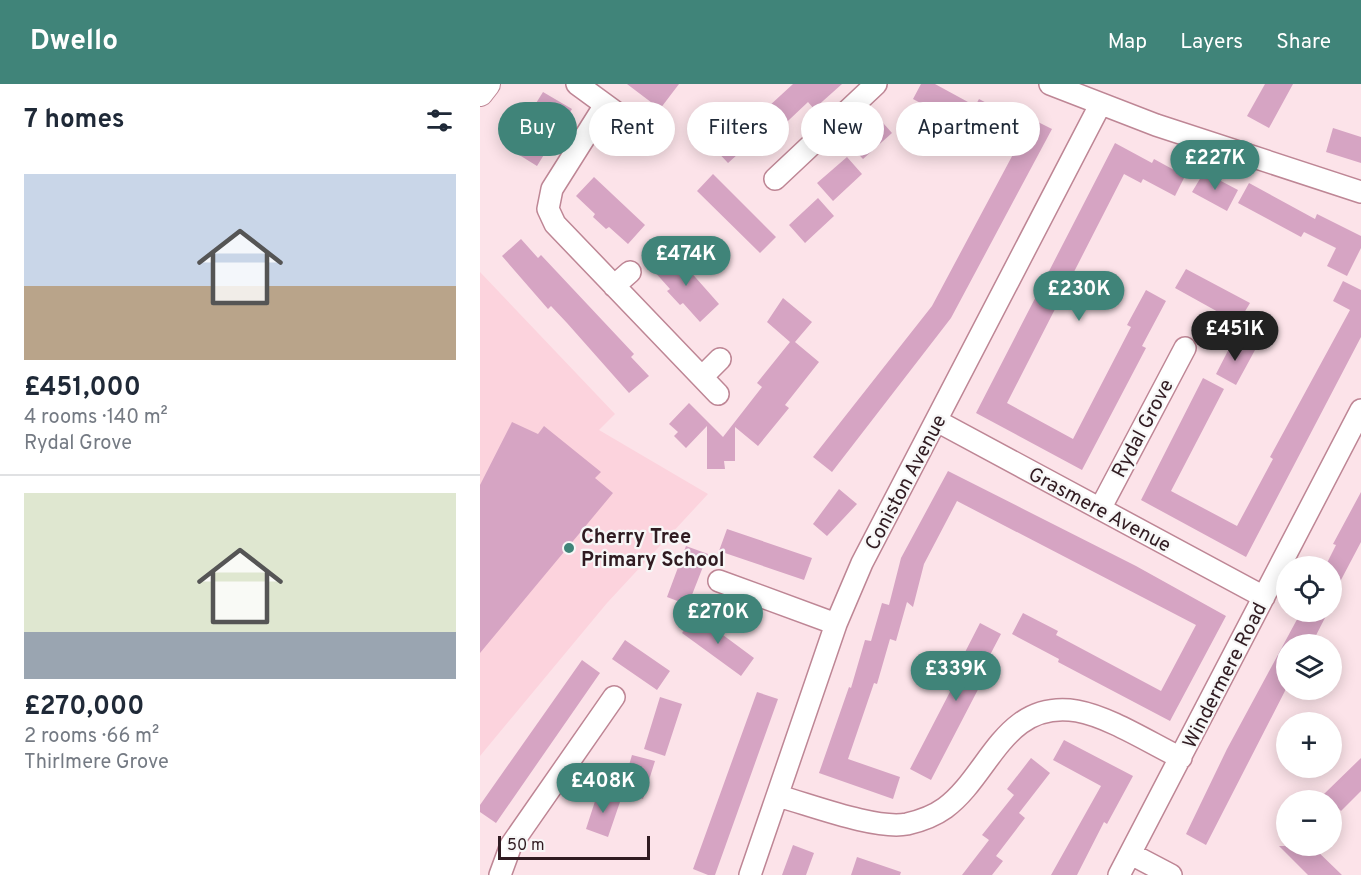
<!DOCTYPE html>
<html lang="en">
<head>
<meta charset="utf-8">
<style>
	body { margin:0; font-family:Overpass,sans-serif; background:#f6f6f7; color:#1f2937; height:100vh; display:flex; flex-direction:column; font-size:22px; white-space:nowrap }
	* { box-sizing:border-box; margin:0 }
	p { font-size:20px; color:#747a83 }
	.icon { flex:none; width:33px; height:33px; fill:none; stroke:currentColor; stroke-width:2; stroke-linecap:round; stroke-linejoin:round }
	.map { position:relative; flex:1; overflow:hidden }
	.details { display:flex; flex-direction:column; background:#fff; width:480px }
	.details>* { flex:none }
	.top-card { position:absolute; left:18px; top:18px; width:570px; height:54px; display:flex; gap:12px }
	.buttons { position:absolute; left:796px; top:472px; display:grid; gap:12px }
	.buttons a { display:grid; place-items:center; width:66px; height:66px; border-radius:50%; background:#fff; box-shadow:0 3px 15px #0003; font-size:30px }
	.scale { position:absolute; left:18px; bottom:15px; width:152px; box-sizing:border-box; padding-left:6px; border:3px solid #301b21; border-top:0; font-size:16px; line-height:21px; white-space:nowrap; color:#301b21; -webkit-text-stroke:4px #f7f7f7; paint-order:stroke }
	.price { position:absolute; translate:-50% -51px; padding:0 14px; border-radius:21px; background:#408479; color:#fff; font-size:20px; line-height:39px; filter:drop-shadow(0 2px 3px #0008) }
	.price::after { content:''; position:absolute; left:50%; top:36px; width:18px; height:14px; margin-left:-9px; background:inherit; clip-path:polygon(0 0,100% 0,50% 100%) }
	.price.on { background:#222; color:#fff }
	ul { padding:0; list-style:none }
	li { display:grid; align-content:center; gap:12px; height:318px; padding:0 24px }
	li+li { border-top:2px solid #e0e1e3 }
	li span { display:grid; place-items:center; height:186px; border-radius:0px; color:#555 }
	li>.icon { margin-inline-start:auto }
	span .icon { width:108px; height:108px; fill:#fffc; stroke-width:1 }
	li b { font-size:26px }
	h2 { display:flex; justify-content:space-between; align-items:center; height:72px; padding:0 24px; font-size:26px }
	.tag { padding:0 21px; border-radius:27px; background:#fff; box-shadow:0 3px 15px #0003; font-size:21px; line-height:54px }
	.tag.on { background:#408479; color:#fff }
	header { display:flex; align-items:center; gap:36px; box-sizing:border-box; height:84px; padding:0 30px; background:#408479; color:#fff }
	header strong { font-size:28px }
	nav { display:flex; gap:33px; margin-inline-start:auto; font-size:21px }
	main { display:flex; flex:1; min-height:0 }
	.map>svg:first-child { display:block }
</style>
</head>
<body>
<header>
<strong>Dwello</strong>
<nav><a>Map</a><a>Layers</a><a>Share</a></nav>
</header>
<main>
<section class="details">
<h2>7 homes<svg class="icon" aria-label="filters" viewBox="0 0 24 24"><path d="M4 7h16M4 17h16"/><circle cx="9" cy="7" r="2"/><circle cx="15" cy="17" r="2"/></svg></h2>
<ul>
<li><span style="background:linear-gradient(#c9d6e8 60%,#b9a48a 0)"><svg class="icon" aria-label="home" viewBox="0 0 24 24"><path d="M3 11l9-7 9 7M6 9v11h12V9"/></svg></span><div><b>£451,000</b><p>4 rooms · 140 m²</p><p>Rydal Grove</p></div></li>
<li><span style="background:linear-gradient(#dfe7d0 75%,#9aa5b1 0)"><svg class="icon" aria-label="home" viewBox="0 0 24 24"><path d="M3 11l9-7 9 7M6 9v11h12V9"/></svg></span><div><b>£270,000</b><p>2 rooms · 66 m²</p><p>Thirlmere Grove</p></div></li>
</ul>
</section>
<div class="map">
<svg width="881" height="791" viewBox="0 0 881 791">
	<rect width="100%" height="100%" fill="#fce3e9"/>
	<!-- built -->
	<path fill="#fcd3dd" d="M0,188L135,330L119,346L228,410L127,519L0,672Z"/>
	<!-- building -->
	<path fill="#d6a4c3" d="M147,0H199L180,25Z
		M313,0H362L334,25L328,18L292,52L276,34Z
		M441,0H455L488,18L477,39L433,15Z
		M785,0H813L789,44L767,32Z
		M63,8L92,25L57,82L28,64L39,47L29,40L43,18L53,24Z
		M499,15L531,32L534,26L572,45L471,234L352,388L333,373L452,222L538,61L488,35Z
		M396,31L412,49L383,75L367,58Z
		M261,35L277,53L248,79L232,62Z
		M853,44L881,53V79L846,68Z
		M635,59L672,79L674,75L705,92L695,112L663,95L661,99L644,90L527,319L593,355L651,243L647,241L666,206L686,217L662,262L666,264L602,386L496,329Z
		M367,73L382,90L353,117L337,99Z
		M724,88L758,106L747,127L712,108Z
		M233,90L296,153L280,169L217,107Z
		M114,93L165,141L148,160L129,143L126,145L113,133L115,130L96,112Z
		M769,99L835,135L837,130L881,152V164L867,192L847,182L856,164L824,148L821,153L758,119Z
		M338,114L354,132L325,159L309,141Z
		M41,155L58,174L61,171L154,270L151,273L169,292L149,309L87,239L71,222L68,225L22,172Z
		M193,168L239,220L220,238L203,219L200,221L187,207L190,205L173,186Z
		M706,185L770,219L758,239L695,204Z
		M863,197L881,206V253L766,473L661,416L723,294L744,305L691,407L757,442L793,375L790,373L870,226L853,217Z
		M303,214L332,238L315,258L339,278L305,321L309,324L278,362L255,343V377H244L245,385H227V342L206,364L194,352L198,348L189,340L209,319L243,353L282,303L277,299L310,258L287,238Z
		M754,255L775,266L756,301L736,290Z
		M32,338L58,350L64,342L121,388L115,394L133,409L0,569V401Z
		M468,387L656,482L746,532L690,637L578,578L579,575L532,550L543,529L578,547L576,551L681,607L716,541L477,417L444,480L433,523L427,518L416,557L410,555L397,600L394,599L368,675L420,693L413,715L339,689L369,603L371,604L385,556L391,557L402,519L409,521L421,474Z
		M359,405L377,420L347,452L333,440Z
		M881,408V458L852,513V483H845L856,461L853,460Z
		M247,445L332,474L324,496L239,467Z
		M206,462L228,470L208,521L187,513Z
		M821,528H848L831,561H807V603L726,761L706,750L747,665Z
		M216,531L274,574L261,592L202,549Z
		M500,539L521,550L500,590L505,592L451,696L430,685L486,577L482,574Z
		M145,556L190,587L177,606L132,575Z
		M102,576L120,589L16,739L0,728V721Z
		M277,608L298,615L235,791H228L213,785Z
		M180,613L202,620L185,672L164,665Z
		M584,656L653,692L627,740L624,738L597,791H571L621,702L573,676Z
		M152,671L175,677L163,715L141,708Z
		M551,674L570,689L539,729L545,734L516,772L523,777L512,791H482L509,756L502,751L534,711L527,705Z
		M881,674V707L861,727L844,710Z
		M118,708L141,715L128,753L106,745Z
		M313,761L334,769L326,791H302Z
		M799,762H832L862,791H828Z
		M377,773L421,788L420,791H371Z"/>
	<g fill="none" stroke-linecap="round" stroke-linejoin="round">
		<defs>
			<path id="minor" d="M97,0L164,49
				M570,0L676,41L881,108
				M125,21L72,105L68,125L75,140L238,310
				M295,95L396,0
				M134,202L150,188
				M222,293L240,275
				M457,337L784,513
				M620,425L705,264
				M239,497L356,540
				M298,712C331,721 396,746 427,740C440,737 454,732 465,724C510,691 524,615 597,627C630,633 670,659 701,674
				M651,770L691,791
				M20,791L31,761L134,613
				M270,791L356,540L382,479L620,21
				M639,791L881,326"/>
			<path id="tertiary" d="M0,9L7,0"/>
		</defs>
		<!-- minor casing -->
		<use href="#minor" stroke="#be8695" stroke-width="24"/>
		<!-- tertiary casing -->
		<use href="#tertiary" stroke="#be8695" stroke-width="28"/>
		<!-- minor -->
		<use href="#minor" stroke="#fff" stroke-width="21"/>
		<!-- tertiary -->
		<use href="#tertiary" stroke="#fff" stroke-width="26"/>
	</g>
	<!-- markers -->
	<circle fill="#408479" stroke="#f7f7f7" stroke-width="2" cx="89" cy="464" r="6"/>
	<g text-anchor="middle" stroke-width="4.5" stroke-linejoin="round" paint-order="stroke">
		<!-- street labels -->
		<g font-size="20" fill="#301b21" stroke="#f7f7f7">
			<text transform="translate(662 344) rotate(-62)" y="7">Rydal Grove</text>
			<text transform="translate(425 398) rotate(-62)" y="7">Coniston Avenue</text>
			<text transform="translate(620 425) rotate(28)" y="7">Grasmere Avenue</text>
			<text transform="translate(744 591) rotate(-63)" y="7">Windermere Road</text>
		</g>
		<!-- poi labels -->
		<g font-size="20" font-weight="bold" fill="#301b21" stroke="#f7f7f7" text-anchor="start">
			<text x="101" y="459">Cherry Tree<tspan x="101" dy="23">Primary School</tspan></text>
		</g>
	</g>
</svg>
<div class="buttons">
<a><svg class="icon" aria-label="locate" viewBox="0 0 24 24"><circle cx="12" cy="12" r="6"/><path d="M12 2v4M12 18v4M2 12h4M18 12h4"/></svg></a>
<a><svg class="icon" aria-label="layers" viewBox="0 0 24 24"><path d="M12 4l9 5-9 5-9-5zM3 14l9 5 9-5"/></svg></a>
<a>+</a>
<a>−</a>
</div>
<div class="scale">50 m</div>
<b class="price" style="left:735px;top:107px">£227K</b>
<b class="price" style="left:206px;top:203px">£474K</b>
<b class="price" style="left:599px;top:238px">£230K</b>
<b class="price on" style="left:755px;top:278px">£451K</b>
<b class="price" style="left:238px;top:561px">£270K</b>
<b class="price" style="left:476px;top:618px">£339K</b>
<b class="price" style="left:123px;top:730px">£408K</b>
<div class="top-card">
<a class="tag on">Buy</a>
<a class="tag">Rent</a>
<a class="tag">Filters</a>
<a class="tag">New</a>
<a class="tag">Apartment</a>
</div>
</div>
</main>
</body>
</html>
